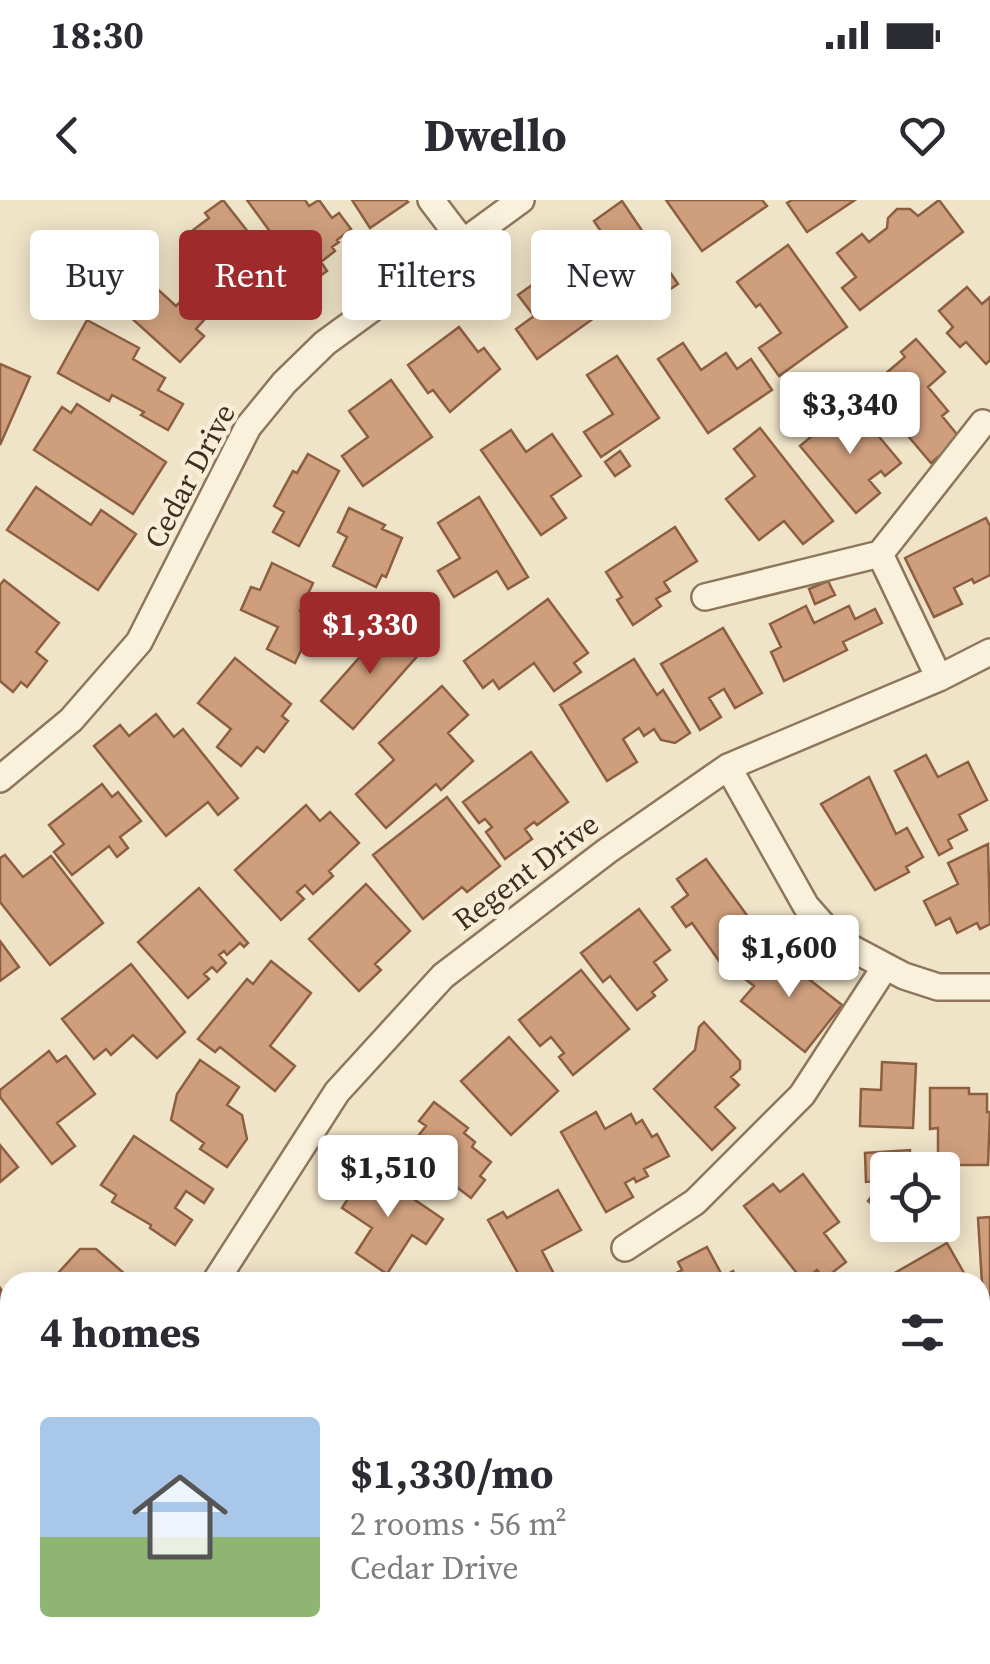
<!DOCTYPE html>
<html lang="en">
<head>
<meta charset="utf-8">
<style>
	body { margin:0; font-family:"Source Serif 4",serif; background:#f2f2f3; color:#2b2b33; height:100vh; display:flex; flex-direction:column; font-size:38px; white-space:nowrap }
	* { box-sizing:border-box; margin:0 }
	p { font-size:32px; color:#7c7c81 }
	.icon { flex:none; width:55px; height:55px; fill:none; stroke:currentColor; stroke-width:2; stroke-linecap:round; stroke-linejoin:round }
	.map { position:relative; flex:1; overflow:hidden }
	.panel { position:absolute; left:0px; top:1072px; width:990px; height:392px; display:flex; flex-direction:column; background:#fff; border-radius:30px 30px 0 0; box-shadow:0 5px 25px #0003 }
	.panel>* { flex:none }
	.top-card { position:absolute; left:30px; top:30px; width:930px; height:90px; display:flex; gap:20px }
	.controls { position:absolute; left:870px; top:952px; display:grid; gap:20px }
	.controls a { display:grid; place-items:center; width:90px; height:90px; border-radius:10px; background:#fff; box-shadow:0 5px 25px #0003; font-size:50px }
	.price { position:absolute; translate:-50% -85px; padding:0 22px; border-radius:10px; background:#fff; color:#222; font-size:32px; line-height:65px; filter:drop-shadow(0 2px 5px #0008) }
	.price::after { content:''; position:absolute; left:50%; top:60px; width:30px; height:22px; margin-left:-15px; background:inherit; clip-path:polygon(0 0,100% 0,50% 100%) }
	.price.on { background:#9e2a2b; color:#fff }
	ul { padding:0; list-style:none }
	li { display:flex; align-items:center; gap:30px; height:250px; padding:0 40px }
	li span { display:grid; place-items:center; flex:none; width:280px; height:200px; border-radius:10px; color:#555 }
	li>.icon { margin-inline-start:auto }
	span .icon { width:120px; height:120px; fill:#fffc; stroke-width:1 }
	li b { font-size:42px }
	h2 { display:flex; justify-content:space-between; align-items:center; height:120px; padding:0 40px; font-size:42px }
	.pill { padding:0 35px; border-radius:10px; background:#fff; box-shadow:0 5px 25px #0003; font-size:35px; line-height:90px }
	.pill.on { background:#9e2a2b; color:#fff }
	.status { display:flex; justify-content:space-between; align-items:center; height:70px; padding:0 50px; background:#fff; direction:ltr }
	.status svg { height:28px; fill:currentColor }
	header { display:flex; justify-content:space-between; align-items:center; height:130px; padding:0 40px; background:#fff; font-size:45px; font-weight:700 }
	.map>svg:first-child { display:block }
</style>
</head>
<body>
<div class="status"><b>18:30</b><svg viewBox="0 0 49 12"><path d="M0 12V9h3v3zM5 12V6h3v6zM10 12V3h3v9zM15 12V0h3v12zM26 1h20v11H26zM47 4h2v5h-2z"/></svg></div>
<header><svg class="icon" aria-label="back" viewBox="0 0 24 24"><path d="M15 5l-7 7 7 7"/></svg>Dwello<svg class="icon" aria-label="heart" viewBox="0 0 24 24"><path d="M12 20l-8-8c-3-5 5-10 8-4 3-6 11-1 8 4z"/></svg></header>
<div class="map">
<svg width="990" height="1464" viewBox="0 0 990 1464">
	<rect width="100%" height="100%" fill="#f0e4c8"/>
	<!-- water -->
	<path fill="#a9c4bc" stroke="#6f938a" stroke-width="2.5" d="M217,1455H515L513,1464H219Z"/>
	<!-- building -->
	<path fill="#cf9f7d" stroke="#8d5f41" stroke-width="2.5" d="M223,0L293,89L270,107L246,77L236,85L233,81L218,93L193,60L202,53L194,44L189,48L187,44L188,34L209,18L205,13Z
		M247,0H305L309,6L319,0L332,18L339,13L351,29L337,40L339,42L332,47L335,51L321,62L327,71L305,87L270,40L274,37Z
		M352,0H406L408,2L370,28Z
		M666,0H762L767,6L702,51Z
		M792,0H855L807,32L787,3Z
		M939,0L963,32L860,110L842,88L856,77L837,53L862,34L869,42L887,28L888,18L897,9H910L918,16Z
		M622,1L678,84L645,106L628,81L617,88L600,62L615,52L594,21Z
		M788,45L847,127L779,176L759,148L781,133L760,104L756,107L737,82Z
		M557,67L594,118L537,159L516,129L534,116L518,95Z
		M154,86L176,106L190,92L212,111L196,129L204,136L180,162L128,115Z
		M967,87L982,104L990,97V160L986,164L966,142L960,147L947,133L953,127L939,111Z
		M87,120L139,148L133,159L165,178L158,190L183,204L168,230L141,215L144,212L112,195L109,201L58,173Z
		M459,127L478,152L484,148L500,169L450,212L433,190L428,193L408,165Z
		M916,139L945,172L928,187L948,211L942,216L960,238L931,263L880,203L883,200L871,186L905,157L901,152Z
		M683,143L701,170L726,153L737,169L751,159L772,190L708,233L658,159Z
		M617,156L659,218L601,257L584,232L613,214L587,175Z
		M0,164L30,177L0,245Z
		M391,180L432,237L363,286L342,256L368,237L349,211Z
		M77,204L166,262L133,314L34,250L62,207L71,213Z
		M838,206L857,229L866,221L901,263L885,276L881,271L869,280L880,293L856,313L800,246L825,225L820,220Z
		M760,228L833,321L803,344L784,321L759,340L726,299L755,276L734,249Z
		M511,230L526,252L552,234L581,276L551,296L566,318L541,335L481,250Z
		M620,251L630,266L615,276L605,262Z
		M308,254L339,271L299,346L273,332L284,312L274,306L293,271L297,273Z
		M36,287L91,325L101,310L136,334L98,390L7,330Z
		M479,297L528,377L508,389L497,371L454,397L438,371L460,358L438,323Z
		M349,308L385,325L382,329L402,338L386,377L382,375L376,387L333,366L347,337L338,332Z
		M986,318L990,326V375L974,383L972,379L954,388L962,404L934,417L905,358Z
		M675,327L697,361L664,382L670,391L656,399L661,406L633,425L617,400L622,397L606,372Z
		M272,363L313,383L300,411L316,419L295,463L267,449L278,427L241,410L251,387L260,390Z
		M4,380L59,423L36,452L47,461L27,487L21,482L13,492L0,481V385Z
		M828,381L835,395L815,404L809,389Z
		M548,399L588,453L574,463L581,472L554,491L534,463L499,489L493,480L483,488L464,461Z
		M806,406L814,423L849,406L855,419L875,409L882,423L843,442L847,450L784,481L771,452L781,447L770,424Z
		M388,425L420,453L353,529L321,501Z
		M723,428L762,493L735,508L724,489L709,498L721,517L700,530L661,464Z
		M235,458L291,504L282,516L288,521L264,552L257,547L241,566L217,547L231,529L198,503Z
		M634,459L657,495L663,490L690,533L675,543L661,540L654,529L644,536L639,528L623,539L637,562L607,581L560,505Z
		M442,486L468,515L448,533L473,561L441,590L436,584L386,628L356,594L394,560L379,543Z
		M156,514L174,537L183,529L238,598L218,615L208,602L166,636L94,546L120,525L129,536Z
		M531,552L568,602L537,625L534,622L525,629L532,639L505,659L486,632L492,627L485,619L479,623L463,602Z
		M926,555L938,577L968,562L987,600L959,615L967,630L948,640L952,648L939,655L895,571Z
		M869,577L896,634L907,628L923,657L906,667L909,672L875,690L821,604Z
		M102,584L112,597L118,592L141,621L120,637L128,648L117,657L109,646L72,675L54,652L64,644L49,625Z
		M447,597L500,666L467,692L462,687L423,719L373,655Z
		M306,605L320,621L330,612L359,643L329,671L333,676L313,694L305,685L297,692L304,699L281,720L235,670Z
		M988,644L990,724L980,729L977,723L957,733L950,718L936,725L924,701L958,684L948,663Z
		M5,655L23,677L51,656L103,723L50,765L0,702V658Z
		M706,659L762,736L722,765L692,723L686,727L672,707L688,695L677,679Z
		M366,684L410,731L375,764L381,770L359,791L309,739Z
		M199,688L248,743L244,747L240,743L227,755L224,751L219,755L226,763L217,772L212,767L204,774L209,779L188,798L138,742Z
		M639,709L670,750L654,762L667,780L652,792L655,796L637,810L610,776L603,782L581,753Z
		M0,741L19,767L0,781Z
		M769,748L842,805L805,852L741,801L754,786L745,779Z
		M271,761L311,793L270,846L295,866L275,891L220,847L215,852L198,839L247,779L253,784Z
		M131,764L185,832L157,858L133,835L111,855L106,849L94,859L62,819Z
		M581,770L629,829L573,875L559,857L564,853L551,837L540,846L519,820Z
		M704,822L740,861V869L731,877L739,885L715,907L735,928L712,950L654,889L695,850L699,827Z
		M509,837L558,891L511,935L461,881Z
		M49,851L57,862L66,856L95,894L57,923L75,946L52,964L0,897V890Z
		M200,860L239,887L227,905L242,915L247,939L227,967L200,949L204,943L171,920L177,894Z
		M882,862L916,864L913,928L860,926L861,889L881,890Z
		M930,888H969V894H987V912H990L988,965H938V928L930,929Z
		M434,902L468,928L464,933L475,942L472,947L491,962L480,976L485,980L471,998L450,982L446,987L404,954L426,926L419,921Z
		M596,912L605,929L631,914L636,924L642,920L652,937L657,934L669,956L644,969L648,976L636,982L634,978L625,983L633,997L606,1012L561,932Z
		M134,936L213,989L204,1003L186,991L175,1008L192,1020L175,1045L150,1028L151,1025L112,1002L116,995L101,985Z
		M0,945L18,967L0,982Z
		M910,950V970H888L887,1016L868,1001L877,989V981L866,982L865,953Z
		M368,968L443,1019L426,1044L412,1035L387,1074L356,1053L372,1028L342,1008Z
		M803,974L839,1022L824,1033L846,1062L824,1079L817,1070L803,1081L744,1006L773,984L780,992Z
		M558,990L581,1030L542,1051L555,1076L543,1082H523L488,1020L503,1012L507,1018Z
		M990,1017V1115L984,1116L978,1018Z
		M947,1043L968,1080L965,1082H879Z
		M707,1047L723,1077L733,1071L739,1082H659L682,1070L678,1062Z
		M80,1049H96L133,1081L50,1082Z
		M0,1088L10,1102V1164L5,1167L10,1175V1200L0,1207Z
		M990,1259V1303L980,1294V1269Z
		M9,1350L10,1408L5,1409L10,1425L0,1427V1352Z
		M990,1396V1434L980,1439V1402Z
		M40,1455H70L72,1460L81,1455H93L97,1464H33L31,1460Z
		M606,1455H648V1464H605Z"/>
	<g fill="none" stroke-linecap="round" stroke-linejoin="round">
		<defs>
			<path id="minor" d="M431,0L463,42
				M705,397L880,354
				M939,478L880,354L983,223
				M728,567L806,706L836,740L904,776L938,787H990
				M0,579L71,520L139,442L248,227L284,183L325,143L521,0
				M625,1048L695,1002L802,895L885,767
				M215,1082L337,892L443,776L607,651L728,567L939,478L990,452
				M980,1136H990
				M980,1228L990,1220
				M0,1279L10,1275"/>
		</defs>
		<!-- minor casing -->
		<use href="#minor" stroke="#8d765c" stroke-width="30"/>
		<!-- minor -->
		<use href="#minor" stroke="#faf1dc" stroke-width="25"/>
	</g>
	<g text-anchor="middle" stroke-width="9" stroke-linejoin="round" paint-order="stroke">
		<!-- street labels -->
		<g font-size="30" fill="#3d2e20" stroke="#f7eed8">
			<text transform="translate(190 276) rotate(-62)" y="10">Cedar Drive</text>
			<text transform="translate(526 672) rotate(-37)" y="10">Regent Drive</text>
		</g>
	</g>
</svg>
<div class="controls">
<a><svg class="icon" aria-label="locate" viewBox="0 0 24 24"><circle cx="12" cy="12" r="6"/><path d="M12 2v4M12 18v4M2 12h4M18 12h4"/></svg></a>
</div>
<b class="price" style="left:850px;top:257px">$3,340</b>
<b class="price on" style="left:370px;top:477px">$1,330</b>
<b class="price" style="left:789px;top:800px">$1,600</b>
<b class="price" style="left:388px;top:1020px">$1,510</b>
<div class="top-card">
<a class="pill">Buy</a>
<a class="pill on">Rent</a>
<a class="pill">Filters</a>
<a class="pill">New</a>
</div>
<section class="panel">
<h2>4 homes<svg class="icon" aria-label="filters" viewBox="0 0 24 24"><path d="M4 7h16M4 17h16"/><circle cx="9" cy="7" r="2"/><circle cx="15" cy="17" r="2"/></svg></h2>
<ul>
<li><span style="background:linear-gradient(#a9c7e8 60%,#8fb573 0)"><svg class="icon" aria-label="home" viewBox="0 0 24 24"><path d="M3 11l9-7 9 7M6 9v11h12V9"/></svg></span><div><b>$1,330/mo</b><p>2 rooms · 56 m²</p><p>Cedar Drive</p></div></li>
</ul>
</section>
</div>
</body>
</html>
